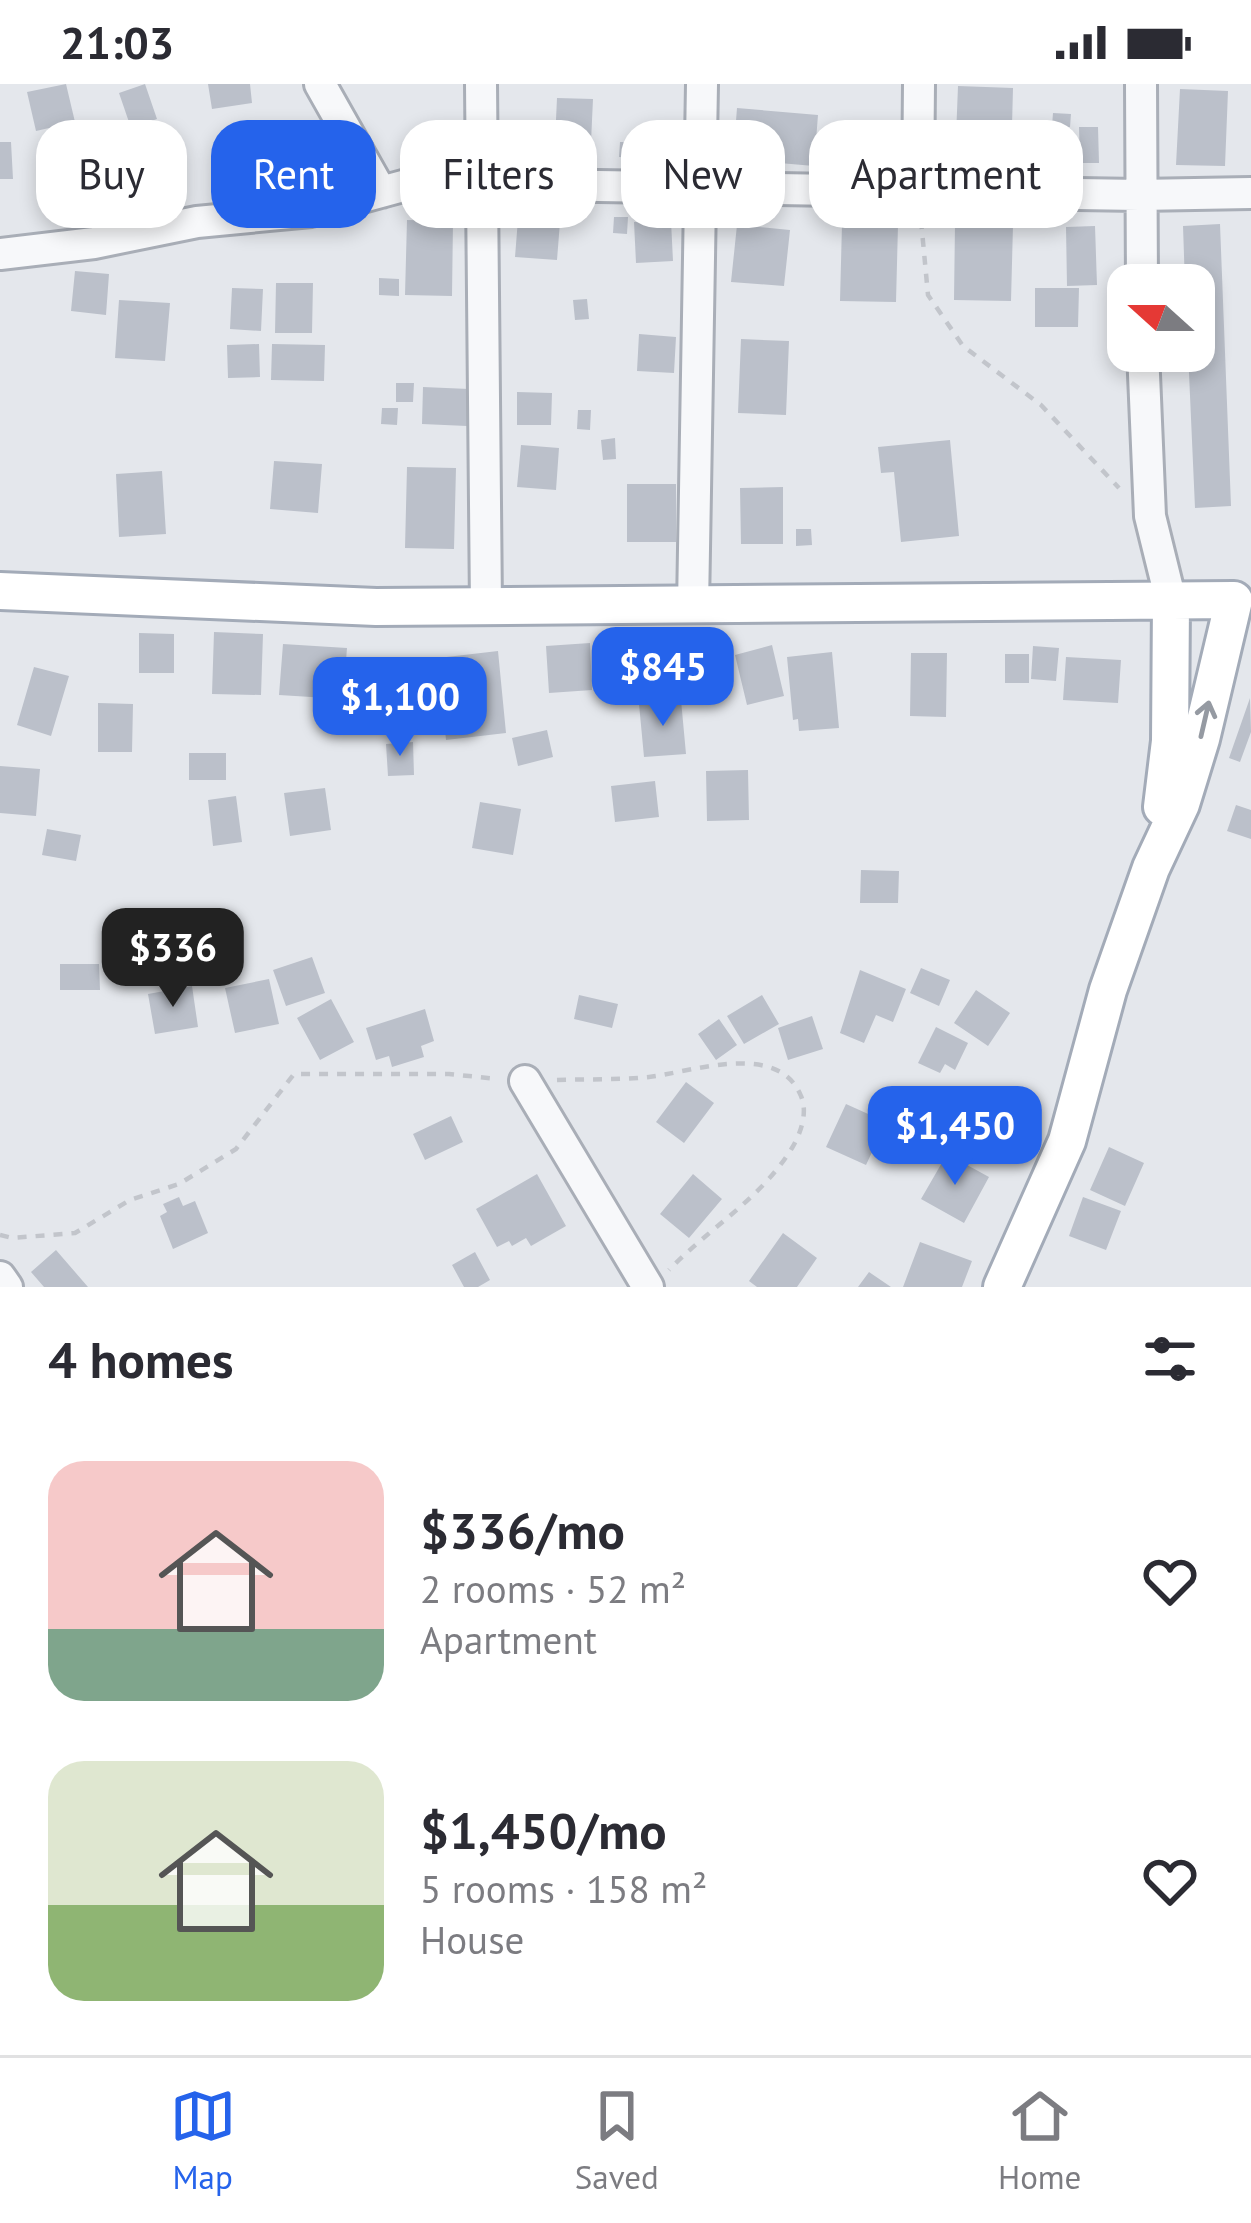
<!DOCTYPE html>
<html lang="en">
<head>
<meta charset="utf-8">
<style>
	body { margin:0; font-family:"PT Sans",sans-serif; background:#f7f7f7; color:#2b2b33; height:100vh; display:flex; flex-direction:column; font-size:45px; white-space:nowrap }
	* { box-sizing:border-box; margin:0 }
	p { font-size:39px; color:#7c7c81 }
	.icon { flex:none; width:66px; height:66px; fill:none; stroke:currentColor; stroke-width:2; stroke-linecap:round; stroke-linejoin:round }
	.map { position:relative; height:1203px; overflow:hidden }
	.panel { display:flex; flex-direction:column; background:#fff; flex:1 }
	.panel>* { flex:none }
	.top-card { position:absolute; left:36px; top:36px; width:1179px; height:108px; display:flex; gap:24px }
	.needle { width:78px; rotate:291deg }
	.tools { position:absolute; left:1107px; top:180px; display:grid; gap:24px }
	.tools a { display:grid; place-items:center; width:108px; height:108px; border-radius:24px; background:#fff; box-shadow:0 6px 18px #0003; font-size:60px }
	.price { position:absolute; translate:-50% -102px; padding:0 27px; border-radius:24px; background:#2563eb; color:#fff; font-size:39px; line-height:78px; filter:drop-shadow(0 3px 6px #0008) }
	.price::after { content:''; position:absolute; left:50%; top:72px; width:36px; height:27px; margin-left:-18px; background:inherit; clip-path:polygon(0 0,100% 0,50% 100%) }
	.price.on { background:#222; color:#fff }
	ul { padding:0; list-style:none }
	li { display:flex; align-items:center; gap:36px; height:300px; padding:0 48px }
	li span { display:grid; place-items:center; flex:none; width:336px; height:240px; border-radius:36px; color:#555 }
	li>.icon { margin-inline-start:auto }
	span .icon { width:144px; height:144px; fill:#fffc; stroke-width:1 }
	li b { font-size:51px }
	h2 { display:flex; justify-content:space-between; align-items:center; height:144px; padding:0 48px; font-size:51px }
	.chip { padding:0 42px; border-radius:36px; background:#fff; box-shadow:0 6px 18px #0003; font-size:42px; line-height:108px }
	.chip.on { background:#2563eb; color:#fff }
	.status { display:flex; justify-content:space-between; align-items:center; height:84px; padding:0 60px; background:#fff; direction:ltr }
	.status svg { height:33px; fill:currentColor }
	.menu { display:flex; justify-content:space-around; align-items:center; height:168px; border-top:3px solid #e1e1e2; background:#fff; font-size:33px; color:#7c7c81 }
	.menu a { display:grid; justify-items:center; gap:6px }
	.menu .on { color:#2563eb }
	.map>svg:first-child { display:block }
</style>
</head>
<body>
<div class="status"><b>21:03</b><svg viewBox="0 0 49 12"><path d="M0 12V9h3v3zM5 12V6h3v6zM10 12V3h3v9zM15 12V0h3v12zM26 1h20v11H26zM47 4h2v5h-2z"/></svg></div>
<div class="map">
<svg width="1251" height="1203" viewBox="0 0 1251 1203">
	<rect width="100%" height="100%" fill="#e4e7ec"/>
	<!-- building -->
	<path fill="#bbc0ca" d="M66,0L75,38L36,47L27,8Z
		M145,0L157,35L131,44L119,9Z
		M208,0H250L252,19L212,25Z
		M958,2L1013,4L1011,80L955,78Z
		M1180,5L1228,7L1225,82L1176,81Z
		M557,14L593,15L591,58L555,57Z
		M737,24L818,31L814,82L733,75Z
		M1053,29L1071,30L1070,43L1052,42Z
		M645,40L674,41L673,76L643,75Z
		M519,43L552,44L550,72L517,70Z
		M1079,43H1098L1099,79H1080Z
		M858,44H895L894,78L857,77Z
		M318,51L322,109L272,113L269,55Z
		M455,56L468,57L466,78L453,77Z
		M0,58H11L13,95H0Z
		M620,58H634V74L619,73Z
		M263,60L264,89L238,90L237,61Z
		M172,97L175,129L143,132L140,100Z
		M614,133H628L627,150L613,149Z
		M518,135L560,138L557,176L515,173Z
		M407,136L453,137L452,212L405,211Z
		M671,137L673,177L636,179L634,138Z
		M842,140L898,141L896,218L840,217Z
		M955,140L1013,141L1011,217L954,216Z
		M1220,140L1231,422L1195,424L1188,267H1194V201H1185L1183,142Z
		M737,141L790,146L784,202L731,198Z
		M1095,142L1097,201L1067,202L1066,143Z
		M75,187L109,190L106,231L71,227Z
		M379,194L399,195V212L379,211Z
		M276,199H313L312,249H275Z
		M232,204L263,205L261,247L230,245Z
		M1035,204H1079L1078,243H1035Z
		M587,215L589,235L575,236L573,216Z
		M119,216L170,219L165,277L115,274Z
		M639,250L676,253L674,289L637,287Z
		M741,255L789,257L786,331L738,329Z
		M259,260L260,293L228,294L227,261Z
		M272,260L325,261L324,297L271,296Z
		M396,299H414L413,318H396Z
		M423,303L469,305L467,342L422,340Z
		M517,308L552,309L551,341H517Z
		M382,324H398L397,341L381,340Z
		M578,326H591L590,346L577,345Z
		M615,354L616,375L603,376L601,356Z
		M950,356L959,452L901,458L894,388L881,389L878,363Z
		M521,361L559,364L556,406L517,403Z
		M274,377L322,380L318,429L270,425Z
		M407,383L456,384L454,465L405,464Z
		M162,387L166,450L119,453L116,390Z
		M627,400H676V458H627Z
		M783,403V460H741L740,404Z
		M796,445H811L812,461L796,462Z
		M214,548L263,550L261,611L212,610Z
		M139,549L174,550V589H139Z
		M590,559L592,606L549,609L546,562Z
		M283,560L347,564L343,615L279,611Z
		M772,561L784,612L747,621L735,571Z
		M1033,562L1059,564L1056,597L1031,595Z
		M498,567L506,649L446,656L438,574Z
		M678,568L685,607L625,619L618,581Z
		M832,568L839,644L799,647L798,635L793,636L787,573Z
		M911,569H947L946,633L910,632Z
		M1005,570H1029V599H1005Z
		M1066,573L1121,576L1118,619L1063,616Z
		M34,583L69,592L51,652L17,641Z
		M1250,614L1251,648L1240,678L1229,674Z
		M681,616L686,670L644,673L639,620Z
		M98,619L133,620L132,668H98Z
		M547,646L553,673L518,682L512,654Z
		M413,658L414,691L388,692L386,660Z
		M189,669H226V696H189Z
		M0,682L40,685L36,732L0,729Z
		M748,686L749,736L707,737L706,687Z
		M655,697L659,733L615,738L611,702Z
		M325,704L331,746L290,752L284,709Z
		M236,712L242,758L213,762L208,716Z
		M480,718L521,725L513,771L472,764Z
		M1236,721L1251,726V755L1227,747Z
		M47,745L81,751L76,777L42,771Z
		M861,786L899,787L898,819H860Z
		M312,873L325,909L286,922L273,886Z
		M60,880H99L100,906H60Z
		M921,884L950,896L939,922L910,909Z
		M860,886L906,905L893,938L876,931L864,959L840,949Z
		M269,895L279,940L235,949L225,904Z
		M192,902L198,943L155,950L148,910Z
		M976,906L1010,929L988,962L954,939Z
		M579,911L618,920L612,944L574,935Z
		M762,911L779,940L744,960L727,932Z
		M331,915L354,958L320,976L297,934Z
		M425,925L434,957L421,962L424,973L392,983L389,972L376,976L366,944Z
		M812,932L823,965L788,976L778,944Z
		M719,935L737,961L716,976L698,950Z
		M936,943L968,959L955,986L945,980L940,989L918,979Z
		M686,998L714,1019L684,1059L656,1038Z
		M998,1008L1022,1026L999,1058L975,1041Z
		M846,1020L886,1038L866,1081L826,1063Z
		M451,1032L463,1058L425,1076L413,1050Z
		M1109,1063L1144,1079L1125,1122L1090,1106Z
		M947,1070L989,1093L964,1139L921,1115Z
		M537,1090L566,1142L531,1162L526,1154L512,1162L509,1157L497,1163L476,1125Z
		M693,1090L722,1115L689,1154L660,1130Z
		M179,1113L183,1122L195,1117L208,1149L173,1165L160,1132L167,1128L163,1120Z
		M1083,1113L1121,1127L1106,1166L1069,1152Z
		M783,1149L817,1174L797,1203H757L749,1197Z
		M920,1158L972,1177L962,1203H903Z
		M56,1166L88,1203H44L31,1188Z
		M475,1168L490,1196L478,1203H464L452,1181Z
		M869,1188L891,1203H858Z"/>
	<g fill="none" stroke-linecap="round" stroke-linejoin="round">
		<defs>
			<path id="minor" d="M320,0L381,108
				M481,0L486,524
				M1141,0L1142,201
				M918,106L919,0
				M0,170L94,159L197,138L311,127L414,99L1139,111L1251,109
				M1143,267L1150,432L1171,517
				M693,523L702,0
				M525,997L648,1203
				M0,1193L7,1203"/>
			<path id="major" d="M0,507L376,523L1234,516L1201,655L1181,720L1151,784L1108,906L1067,1057L1002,1203
				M1162,723L1170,657L1171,517"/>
		</defs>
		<!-- minor casing -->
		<use href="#minor" stroke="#a9aeb7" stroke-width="36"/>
		<!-- major casing -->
		<use href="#major" stroke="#a3abb8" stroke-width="42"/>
		<!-- path -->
		<path stroke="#c2c5cb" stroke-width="4.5" stroke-dasharray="9 9" stroke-linecap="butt" d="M921,136L928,211L963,262L1041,321L1119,404
			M557,996C588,995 619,996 649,993C692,988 778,956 801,1012C808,1028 801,1049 792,1064C761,1115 709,1144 669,1186
			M0,1151L12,1154L75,1149L130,1116L179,1100L236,1065L294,990H449L498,995"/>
		<!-- minor -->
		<use href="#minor" stroke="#f7f8fa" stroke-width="30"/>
		<!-- major -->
		<use href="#major" stroke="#fff" stroke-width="36"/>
	</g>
	<!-- one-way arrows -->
	<defs><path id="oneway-shaft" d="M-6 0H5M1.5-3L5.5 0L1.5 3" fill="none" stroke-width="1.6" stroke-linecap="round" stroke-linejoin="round" transform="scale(3)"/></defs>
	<use stroke="#959aa2" href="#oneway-shaft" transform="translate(1205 635) rotate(-77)"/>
</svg>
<div class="tools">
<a><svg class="needle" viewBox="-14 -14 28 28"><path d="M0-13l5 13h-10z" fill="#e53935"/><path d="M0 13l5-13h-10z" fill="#7c7c81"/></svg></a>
</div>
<b class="price" style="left:663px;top:645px">$845</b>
<b class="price" style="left:400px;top:675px">$1,100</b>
<b class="price on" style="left:173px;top:926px">$336</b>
<b class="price" style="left:955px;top:1104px">$1,450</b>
<div class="top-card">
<a class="chip">Buy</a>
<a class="chip on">Rent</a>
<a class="chip">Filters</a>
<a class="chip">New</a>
<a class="chip">Apartment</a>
</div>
</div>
<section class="panel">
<h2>4 homes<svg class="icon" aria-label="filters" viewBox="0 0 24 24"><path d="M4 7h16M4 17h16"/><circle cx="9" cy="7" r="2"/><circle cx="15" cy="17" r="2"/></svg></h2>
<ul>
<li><span style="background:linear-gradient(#f6c9c9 70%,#7fa58c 0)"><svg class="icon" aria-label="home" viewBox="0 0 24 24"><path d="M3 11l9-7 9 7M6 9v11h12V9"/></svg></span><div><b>$336/mo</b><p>2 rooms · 52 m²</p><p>Apartment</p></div><svg class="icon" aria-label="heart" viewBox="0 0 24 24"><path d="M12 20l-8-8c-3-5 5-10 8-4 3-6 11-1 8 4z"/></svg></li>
<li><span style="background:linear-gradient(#dfe7d0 60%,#8fb573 0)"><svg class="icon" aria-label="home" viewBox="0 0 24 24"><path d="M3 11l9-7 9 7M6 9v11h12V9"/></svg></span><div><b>$1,450/mo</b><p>5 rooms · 158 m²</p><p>House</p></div><svg class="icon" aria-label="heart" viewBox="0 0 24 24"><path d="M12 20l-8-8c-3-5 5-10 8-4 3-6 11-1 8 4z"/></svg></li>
</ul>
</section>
<nav class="menu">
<a class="on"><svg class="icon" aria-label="map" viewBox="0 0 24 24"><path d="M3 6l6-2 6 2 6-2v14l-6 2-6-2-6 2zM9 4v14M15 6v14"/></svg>Map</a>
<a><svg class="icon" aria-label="saved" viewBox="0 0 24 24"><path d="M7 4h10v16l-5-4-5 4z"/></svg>Saved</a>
<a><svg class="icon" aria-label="home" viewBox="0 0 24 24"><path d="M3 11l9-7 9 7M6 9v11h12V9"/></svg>Home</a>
</nav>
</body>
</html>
